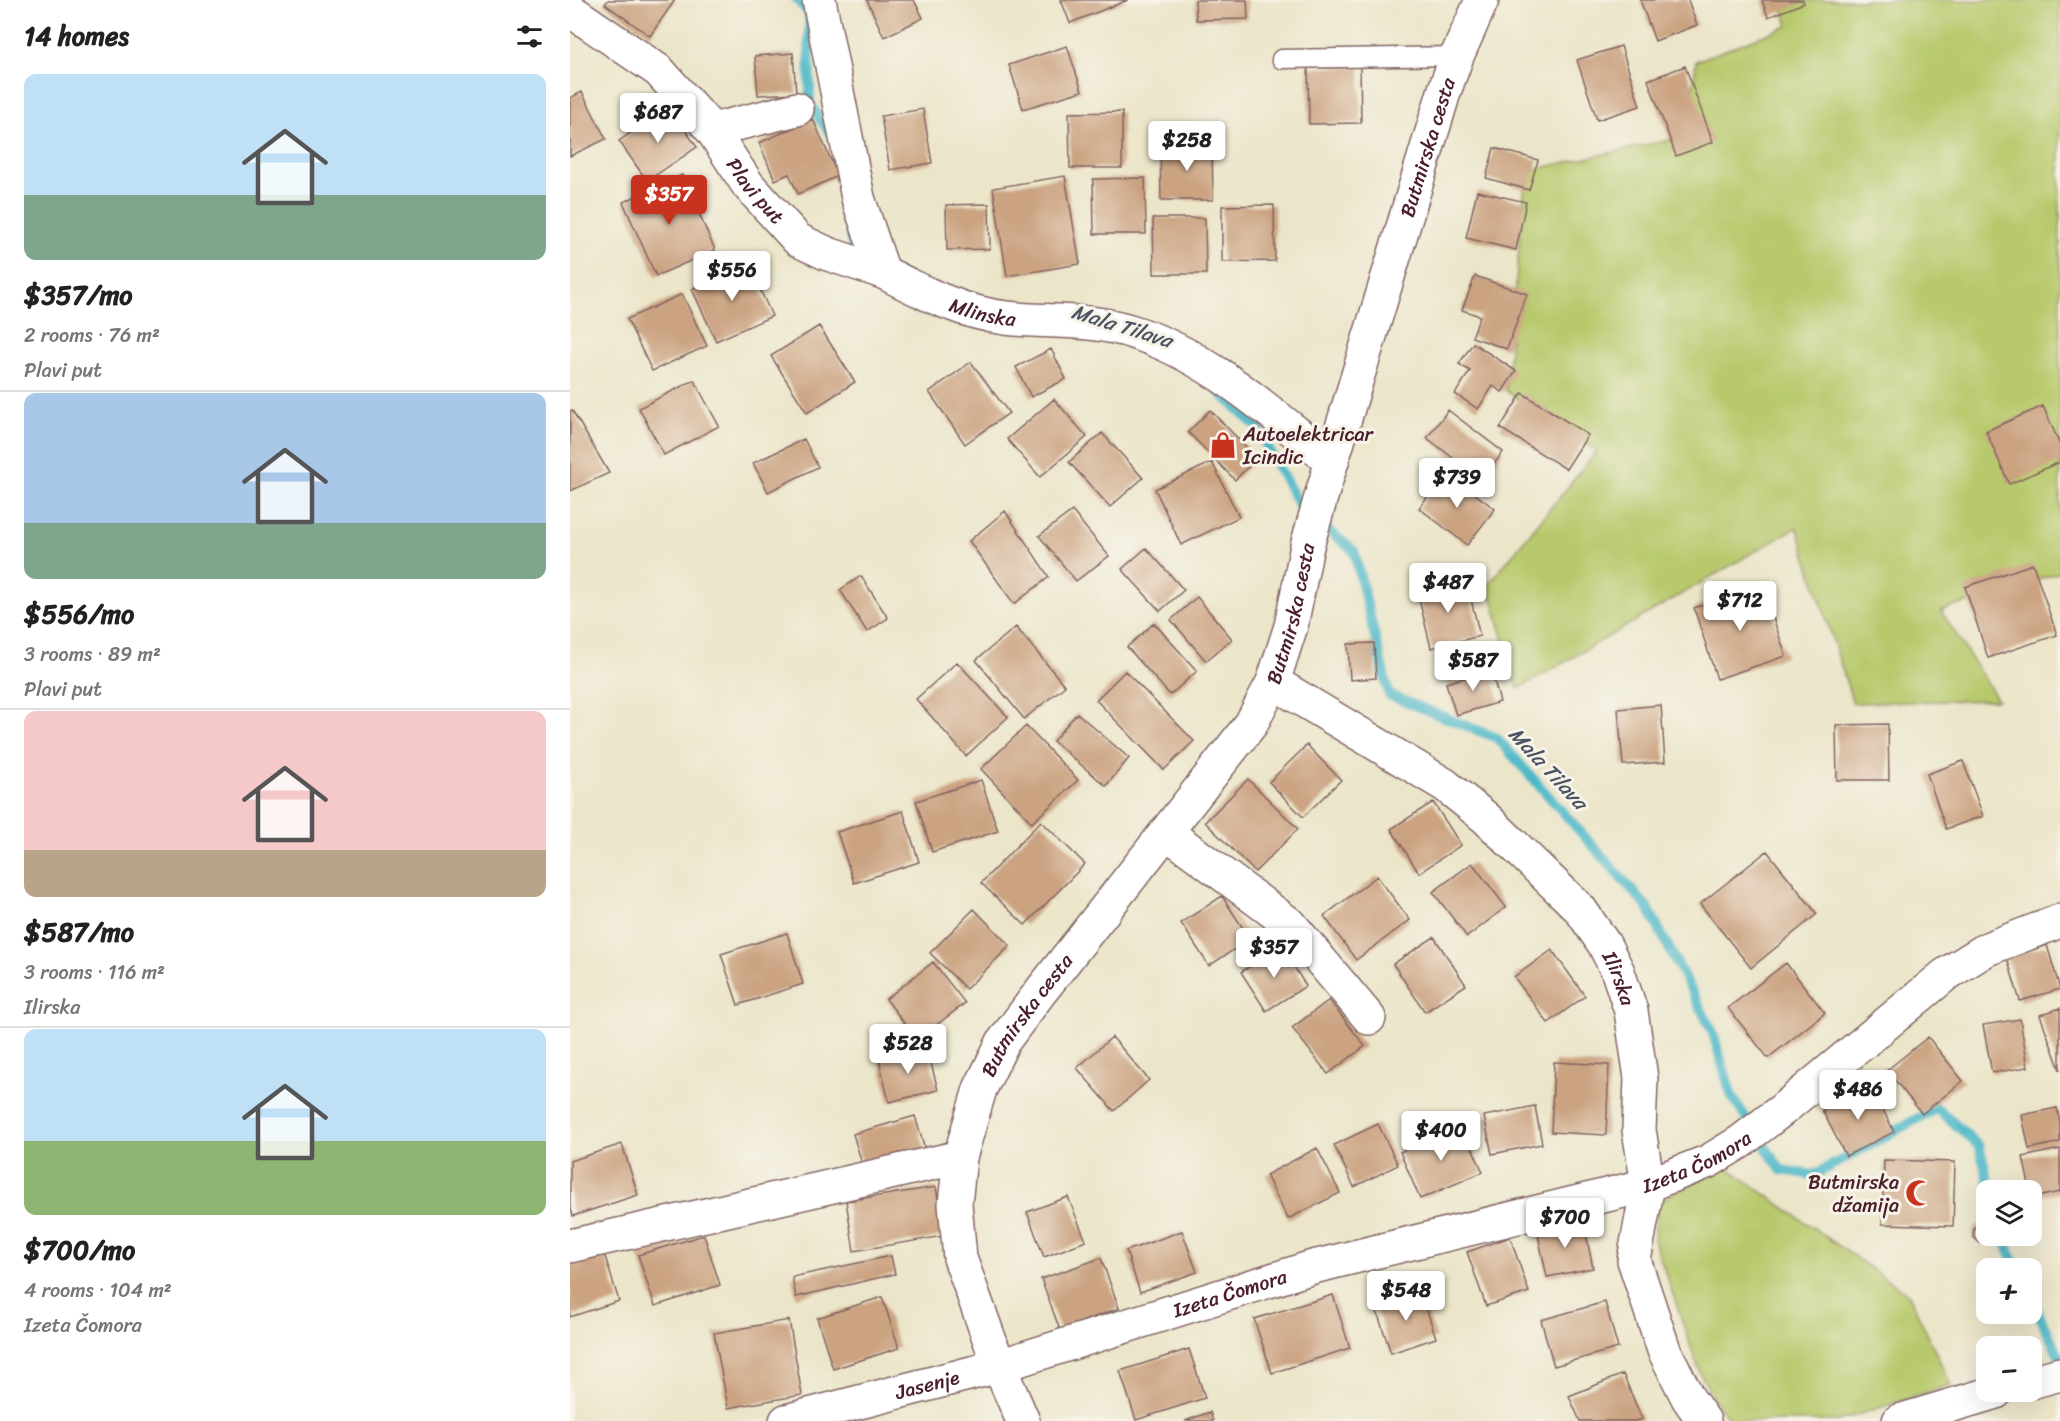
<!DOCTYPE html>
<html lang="en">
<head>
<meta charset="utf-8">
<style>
	body { margin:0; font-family:Sriracha,sans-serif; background:#f2f2f2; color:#222; height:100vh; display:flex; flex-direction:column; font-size:22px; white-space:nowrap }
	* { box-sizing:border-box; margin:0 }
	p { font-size:20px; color:#767676 }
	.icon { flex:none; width:33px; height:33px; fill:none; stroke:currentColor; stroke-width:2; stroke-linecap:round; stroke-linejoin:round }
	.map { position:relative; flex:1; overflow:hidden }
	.details { display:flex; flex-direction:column; background:#fff; width:570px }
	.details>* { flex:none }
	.controls { position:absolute; left:1406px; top:1180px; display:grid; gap:12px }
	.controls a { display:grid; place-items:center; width:66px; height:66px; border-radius:12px; background:#fff; box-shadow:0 6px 24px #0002; font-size:30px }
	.price { position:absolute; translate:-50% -51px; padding:0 14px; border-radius:6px; background:#fff; color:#222; font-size:20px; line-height:39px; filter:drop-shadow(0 2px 3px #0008) }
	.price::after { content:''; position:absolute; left:50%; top:36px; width:18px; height:14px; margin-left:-9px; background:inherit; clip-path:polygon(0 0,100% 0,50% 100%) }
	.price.on { background:#c8321e; color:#fff }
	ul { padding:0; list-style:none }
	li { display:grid; align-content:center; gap:12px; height:318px; padding:0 24px }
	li+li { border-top:2px solid #e0e0e0 }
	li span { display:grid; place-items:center; height:186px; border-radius:12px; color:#555 }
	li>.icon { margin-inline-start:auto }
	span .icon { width:108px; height:108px; fill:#fffc; stroke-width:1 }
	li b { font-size:26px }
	h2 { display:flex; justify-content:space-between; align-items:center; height:72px; padding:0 24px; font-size:26px }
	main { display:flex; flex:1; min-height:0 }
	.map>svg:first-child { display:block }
</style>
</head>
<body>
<main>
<section class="details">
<h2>14 homes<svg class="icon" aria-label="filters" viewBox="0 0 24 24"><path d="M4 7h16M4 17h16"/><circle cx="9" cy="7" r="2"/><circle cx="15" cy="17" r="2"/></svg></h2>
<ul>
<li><span style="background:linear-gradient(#bfe0f5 65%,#7fa58c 0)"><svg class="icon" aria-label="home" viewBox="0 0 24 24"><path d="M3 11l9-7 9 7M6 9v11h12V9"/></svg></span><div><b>$357/mo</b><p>2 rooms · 76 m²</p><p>Plavi put</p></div></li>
<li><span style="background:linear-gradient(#a9c7e8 70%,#7fa58c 0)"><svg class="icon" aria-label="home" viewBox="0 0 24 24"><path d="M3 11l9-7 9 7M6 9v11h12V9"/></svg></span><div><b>$556/mo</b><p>3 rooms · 89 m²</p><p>Plavi put</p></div></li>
<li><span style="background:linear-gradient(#f6c9c9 75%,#b9a48a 0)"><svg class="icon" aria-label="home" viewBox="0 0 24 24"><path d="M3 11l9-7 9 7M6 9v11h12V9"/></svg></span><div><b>$587/mo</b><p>3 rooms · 116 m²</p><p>Ilirska</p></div></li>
<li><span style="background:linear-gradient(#bfe0f5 60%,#8fb573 0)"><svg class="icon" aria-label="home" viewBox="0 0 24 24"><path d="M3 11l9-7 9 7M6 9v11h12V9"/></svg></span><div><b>$700/mo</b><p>4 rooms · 104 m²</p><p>Izeta Čomora</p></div></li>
</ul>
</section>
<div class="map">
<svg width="1490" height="1421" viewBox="0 0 1490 1421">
	<rect width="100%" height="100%" fill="#f7f3e8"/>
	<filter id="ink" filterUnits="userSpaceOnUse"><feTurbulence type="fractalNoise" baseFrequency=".0167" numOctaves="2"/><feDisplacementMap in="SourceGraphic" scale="12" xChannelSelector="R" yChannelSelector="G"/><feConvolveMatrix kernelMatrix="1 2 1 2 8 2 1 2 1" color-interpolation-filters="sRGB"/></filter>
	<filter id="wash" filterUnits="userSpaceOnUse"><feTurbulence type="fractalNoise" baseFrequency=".008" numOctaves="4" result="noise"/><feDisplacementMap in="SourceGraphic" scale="24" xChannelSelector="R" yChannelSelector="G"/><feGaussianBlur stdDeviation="1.35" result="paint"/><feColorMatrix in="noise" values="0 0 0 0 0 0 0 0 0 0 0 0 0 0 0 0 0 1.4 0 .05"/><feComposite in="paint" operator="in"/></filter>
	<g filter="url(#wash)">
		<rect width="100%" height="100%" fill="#ebe5c9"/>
		<!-- green -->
		<path fill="#b7c96c" stroke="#80744c" stroke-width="1.5" d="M1211,0H1490V572L1371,611L1428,700L1283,703L1227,527L948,689L918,585L1027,451L936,391L956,171L1118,136L1126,61L1218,26Z
			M1155,1166L1339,1295L1381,1385L1268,1421H1161L1146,1403L1130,1373L1084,1240L1088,1202Z"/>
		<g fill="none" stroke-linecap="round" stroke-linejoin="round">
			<!-- stream -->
			<path stroke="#4cb8c8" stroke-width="10" d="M227,0L239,13L240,104L263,138
				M277,209L283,256
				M317,292L347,309L365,313
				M649,392L686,426L730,507L784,551L819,695L927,738L1078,908L1142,1030L1162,1097L1211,1170L1244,1175L1367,1108L1409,1146L1421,1191
				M1433,1236L1447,1269
				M1461,1298L1490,1358"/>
		</g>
		<g id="blocks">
			<!-- building -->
			<path fill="#cba381" d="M38,0H105L80,36L35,4Z
				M297,0H344L353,18L314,37Z
				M491,0H558L500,23Z
				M625,0H677L678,19L626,20Z
				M1070,0H1118L1127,25L1085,41Z
				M1192,0H1233L1234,3L1198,17Z
				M497,46L512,91L453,109L439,65Z
				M1051,46L1070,106L1027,120L1007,60Z
				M223,53L226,93L188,95L185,56Z
				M1115,66L1143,142L1106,156L1078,80Z
				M790,67L791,123L739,124L738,68Z
				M12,92L36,139L0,156V98Z
				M99,107L127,147L77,181L49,141Z
				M353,109L362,163L320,170L311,116Z
				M552,112V168H500L499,113Z
				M243,119L268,176L228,194L219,174L205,180L189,143Z
				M642,144L643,200H591L590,145Z
				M924,148L968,160L959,190L916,178Z
				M112,175L145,250L86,276L53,202Z
				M495,176L510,264L437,276L423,188Z
				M575,178L576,234H524L523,179Z
				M907,191L956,202L946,250L896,238Z
				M419,204L420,249L377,250L376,205Z
				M704,205L705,261L652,262V206Z
				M583,218H635L636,274H584Z
				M178,263L202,316L146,341L122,289Z
				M905,276L957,294L937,349L902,337L910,316L892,310Z
				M112,294L137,346L82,371L57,319Z
				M249,326L285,382L237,413L201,356Z
				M903,343L946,371L932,392L923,386L908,409L885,394L900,371L889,364Z
				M481,349L496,379L461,397L446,367Z
				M401,362L439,413L395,444L359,392Z
				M124,380L149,426L94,455L69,408Z
				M952,393L1018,435L996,469L930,428Z
				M484,399L517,437L470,477L437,439Z
				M1473,406L1490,445V462L1439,484L1416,431Z
				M2,410L39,473L0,491V411Z
				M640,410L687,458L665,480L618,432Z
				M878,410L933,452L912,480L857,438Z
				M532,433L573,478L540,507L499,462Z
				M234,439L248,467L198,492L183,463Z
				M642,462L669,517L611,545L585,489Z
				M876,472L925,509L897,545L849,508Z
				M435,511L479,577L444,604L399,541Z
				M502,511L539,556L506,581L469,536Z
				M576,548L614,590L590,611L552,569Z
				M1463,564L1487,635L1418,658L1395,587Z
				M291,576L318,618L297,632L270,590Z
				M896,579L910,636L861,648L847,591Z
				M1192,585L1216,656L1147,679L1124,608Z
				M627,597L662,639L636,661L601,620Z
				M584,623L627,671L600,695L557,647Z
				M446,627L495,686L454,719L406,660Z
				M804,643L806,678L780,680L778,644Z
				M387,662L438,717L396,756L346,699Z
				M921,670L930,702L886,715L876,683Z
				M555,671L624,741L594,770L526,700Z
				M1091,705L1095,762L1053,765L1048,709Z
				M507,713L559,758L536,786L483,741Z
				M1318,724L1319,780H1267L1266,725Z
				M456,726L508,780L462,823L411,769Z
				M737,745L771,780L733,817L699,782Z
				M1393,761L1413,816L1376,829L1357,774Z
				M678,779L728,829L685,872L635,822Z
				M411,780L428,831L362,852L346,801Z
				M863,802L891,845L849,873L821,829Z
				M333,811L349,862L284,883L267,832Z
				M471,821L515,864L455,925L411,883Z
				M1197,851L1247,914L1181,968L1130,904Z
				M902,863L936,907L897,937L863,892Z
				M807,876L840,920L786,960L754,916Z
				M652,896L680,939L639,966L611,923Z
				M404,909L440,946L396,989L360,953Z
				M217,933L233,984L168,1005L151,954Z
				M864,937L896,985L855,1012L823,964Z
				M1477,945L1490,989L1450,1001L1437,958Z
				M711,946L736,986L696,1011L671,972Z
				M982,950L1015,996L978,1023L944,977Z
				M363,962L395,1003L347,1040L316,999Z
				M1216,963L1255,1013L1198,1058L1158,1008Z
				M759,1000L795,1046L758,1074L722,1028Z
				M1490,1008V1070L1470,1015Z
				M1450,1019L1458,1067L1422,1073L1413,1025Z
				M542,1037L579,1080L544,1111L507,1068Z
				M1358,1037L1393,1081L1352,1114L1317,1070Z
				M357,1048L368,1090L319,1102L309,1060Z
				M984,1062L1039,1065L1036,1135L981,1132Z
				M1302,1087L1324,1132L1276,1156L1252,1110Z
				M965,1106L972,1144L922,1154L914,1116Z
				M1487,1108L1490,1123V1142L1459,1149L1452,1115Z
				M345,1116L356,1152L294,1170L283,1134Z
				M808,1124L828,1165L784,1187L764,1145Z
				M892,1125L913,1172L850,1199L830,1152Z
				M52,1144L68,1195L3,1216L0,1205V1161Z
				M747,1148L770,1193L718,1219L696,1175Z
				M1490,1149V1192L1462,1198L1453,1157Z
				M1314,1160L1385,1162L1383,1226L1312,1224Z
				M366,1187L374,1236L284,1251L276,1201Z
				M498,1197L516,1241L474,1257L457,1212Z
				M1013,1220L1023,1268L977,1277L967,1230Z
				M1409,1224H1416V1236H1423L1417,1242L1410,1243L1403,1237L1404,1228Z
				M612,1231L627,1272L570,1292L556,1251Z
				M134,1235L150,1285L85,1306L68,1255Z
				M940,1237L959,1292L916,1306L897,1252Z
				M33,1250L49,1301L0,1317V1261Z
				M321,1256L325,1274L226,1297L222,1277Z
				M531,1258L549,1308L490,1330L471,1279Z
				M851,1292L866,1338L821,1353L805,1306Z
				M763,1295L780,1348L702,1373L684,1319Z
				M312,1297L329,1348L263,1369L247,1318Z
				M1035,1302L1048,1348L984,1366L971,1320Z
				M219,1320L232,1395L158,1408L144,1333Z
				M619,1349L635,1398L566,1420L550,1371Z
				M1053,1374L1072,1419L1066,1421H1010L999,1396Z
				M640,1412L643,1421H615Z"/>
		</g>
	</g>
	<g filter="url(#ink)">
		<use href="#blocks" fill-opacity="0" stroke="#826462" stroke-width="1.5"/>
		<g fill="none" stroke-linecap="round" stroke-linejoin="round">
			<defs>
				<path id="lane" d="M711,59L887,56"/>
				<g id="street">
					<path id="s1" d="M249,0L288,198L313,272C352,292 392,313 436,318C479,323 521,318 563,332C639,356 700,413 762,461"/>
					<path id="s2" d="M0,10L89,71L142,130L178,185L228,240L258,254L313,272"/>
					<path d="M142,130L227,109"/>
					<path id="s3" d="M703,682L875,785L916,818L1010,909L1034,944L1048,972L1061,1011L1071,1078L1069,1130L1078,1185L1064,1260L1094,1350L1118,1398L1134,1421"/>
					<path d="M596,832L721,925L799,1018"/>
					<path d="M0,1246L390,1157"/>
					<path d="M1461,1382L1490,1374"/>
					<path id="s4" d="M216,1421L429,1366L743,1267L1078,1185L1139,1161L1170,1142L1212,1110L1375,975L1417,949L1490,921"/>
					<path d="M1329,1421L1426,1392"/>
				</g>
				<g id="secondary">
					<path id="s5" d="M453,1421L429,1366L390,1258L385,1204L390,1157L410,1089L433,1042L471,991L681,724L703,682L721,626L737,546L751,497L875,89L887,56L912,0"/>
				</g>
			</defs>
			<!-- lane casing -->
			<use href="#lane" stroke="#826462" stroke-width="21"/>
			<!-- street casing -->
			<use href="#street" stroke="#826462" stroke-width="36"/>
			<!-- secondary casing -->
			<use href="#secondary" stroke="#826462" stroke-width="36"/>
			<!-- lane -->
			<use href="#lane" stroke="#fff" stroke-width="18"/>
			<!-- street -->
			<use href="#street" stroke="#fff" stroke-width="33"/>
			<!-- secondary -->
			<use href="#secondary" stroke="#fff" stroke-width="33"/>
		</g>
	</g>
	<!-- icons -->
	<defs>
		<symbol id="shop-bare" viewBox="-9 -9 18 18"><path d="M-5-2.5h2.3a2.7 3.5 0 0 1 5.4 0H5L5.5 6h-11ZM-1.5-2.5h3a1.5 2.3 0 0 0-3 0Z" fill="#c8321e" stroke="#f7f3e8" stroke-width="2.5" paint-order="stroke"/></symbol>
		<symbol id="mosque-bare" viewBox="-9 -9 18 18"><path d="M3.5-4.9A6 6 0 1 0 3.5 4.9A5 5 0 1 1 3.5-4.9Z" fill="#c8321e" stroke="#f7f3e8" stroke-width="2.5" paint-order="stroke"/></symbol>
	</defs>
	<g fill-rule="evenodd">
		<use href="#shop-bare" x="634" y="426" width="38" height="38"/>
		<use href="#mosque-bare" x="1330" y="1174" width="38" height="38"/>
	</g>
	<g text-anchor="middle" stroke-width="6" stroke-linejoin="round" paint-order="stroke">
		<!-- street labels -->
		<g font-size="20" fill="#4a1f2b" stroke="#f7f3e8">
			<text dy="7" stroke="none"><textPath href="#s5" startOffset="1407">Butmirska cesta</textPath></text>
			<text dy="7" stroke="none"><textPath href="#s2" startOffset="262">Plavi put</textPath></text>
			<text dy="7" stroke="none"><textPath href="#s1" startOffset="388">Mlinska</textPath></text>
			<text dy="7" stroke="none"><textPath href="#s5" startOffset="921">Butmirska cesta</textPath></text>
			<text dy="7" stroke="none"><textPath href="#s3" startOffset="464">Ilirska</textPath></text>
			<text dy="7" stroke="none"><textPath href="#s5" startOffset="435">Butmirska cesta</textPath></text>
			<text dy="7" stroke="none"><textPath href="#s4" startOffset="948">Izeta Čomora</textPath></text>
			<text dy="7" stroke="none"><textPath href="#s4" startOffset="462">Izeta Čomora</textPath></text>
			<text dy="7" stroke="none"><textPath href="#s4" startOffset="146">Jasenje</textPath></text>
		</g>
		<!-- poi labels -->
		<g font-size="20" fill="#4a1f2b" stroke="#f7f3e8" text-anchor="start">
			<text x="673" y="441">Autoelektricar<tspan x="673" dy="23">Icindic</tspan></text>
			<text x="1329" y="1189" text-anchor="end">Butmirska<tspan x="1329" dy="23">džamija</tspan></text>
		</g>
		<!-- water labels -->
		<g font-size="21" font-style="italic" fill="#4b5562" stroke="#f7f3e8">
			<text transform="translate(552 326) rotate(17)" y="7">Mala Tilava</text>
			<text transform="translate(978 768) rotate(47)" y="7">Mala Tilava</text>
		</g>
	</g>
</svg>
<div class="controls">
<a><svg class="icon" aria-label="layers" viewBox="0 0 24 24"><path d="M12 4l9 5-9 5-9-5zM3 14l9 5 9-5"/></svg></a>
<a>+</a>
<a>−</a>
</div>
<b class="price" style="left:88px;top:144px">$687</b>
<b class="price" style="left:617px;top:172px">$258</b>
<b class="price on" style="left:99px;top:226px">$357</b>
<b class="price" style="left:162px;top:302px">$556</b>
<b class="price" style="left:887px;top:509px">$739</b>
<b class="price" style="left:878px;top:614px">$487</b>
<b class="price" style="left:1170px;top:632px">$712</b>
<b class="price" style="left:903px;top:692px">$587</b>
<b class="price" style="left:704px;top:979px">$357</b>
<b class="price" style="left:338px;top:1075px">$528</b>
<b class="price" style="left:1288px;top:1121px">$486</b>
<b class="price" style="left:871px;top:1162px">$400</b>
<b class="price" style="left:995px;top:1249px">$700</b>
<b class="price" style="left:836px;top:1322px">$548</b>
</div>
</main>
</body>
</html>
